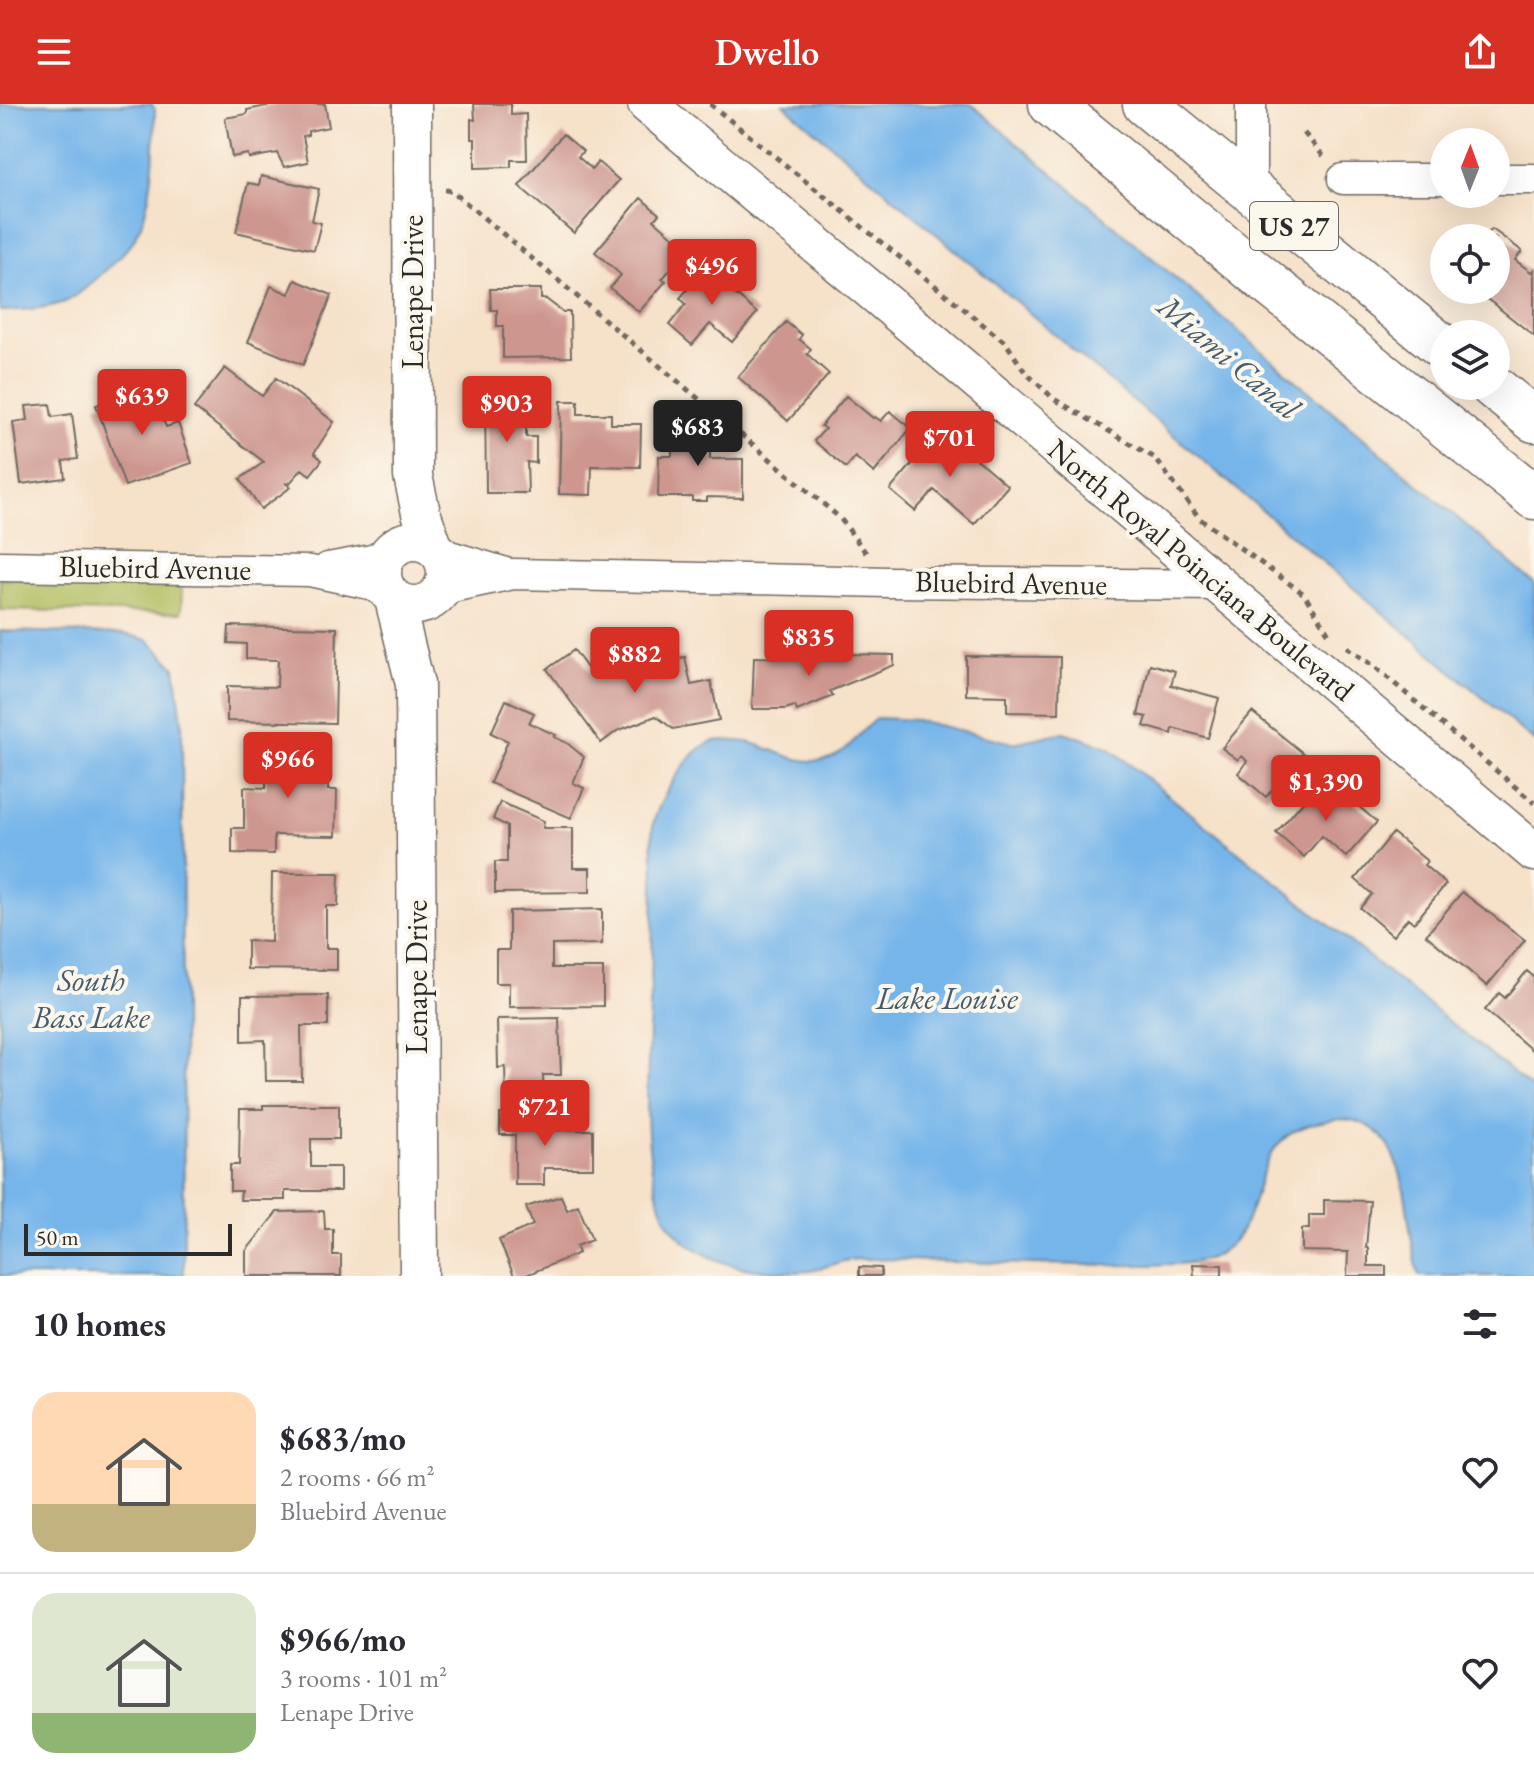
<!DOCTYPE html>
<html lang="en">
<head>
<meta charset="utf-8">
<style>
	body { margin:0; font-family:"EB Garamond",serif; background:#f7f7f7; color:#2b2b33; height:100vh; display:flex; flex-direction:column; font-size:30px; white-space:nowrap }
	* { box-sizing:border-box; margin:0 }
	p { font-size:26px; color:#7c7c81 }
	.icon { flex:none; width:44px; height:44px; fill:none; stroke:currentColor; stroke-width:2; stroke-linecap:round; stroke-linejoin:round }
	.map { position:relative; height:1172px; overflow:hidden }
	.sheet { display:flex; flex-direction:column; background:#fff; flex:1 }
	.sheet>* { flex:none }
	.needle { width:52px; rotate:1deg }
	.buttons { position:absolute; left:1430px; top:24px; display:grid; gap:16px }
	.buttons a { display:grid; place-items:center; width:80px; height:80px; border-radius:50%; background:#fff; box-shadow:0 8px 32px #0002; font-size:40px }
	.scale { position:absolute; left:24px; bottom:20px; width:208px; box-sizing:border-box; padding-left:8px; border:4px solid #2b2b2b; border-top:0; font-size:22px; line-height:28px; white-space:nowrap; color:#2b2b2b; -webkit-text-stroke:6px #fbf7ec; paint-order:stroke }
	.price { position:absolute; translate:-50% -68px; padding:0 18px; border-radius:8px; background:#d93025; color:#fff; font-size:26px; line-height:52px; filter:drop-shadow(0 2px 4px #0008) }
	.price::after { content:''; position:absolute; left:50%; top:48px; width:24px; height:18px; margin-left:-12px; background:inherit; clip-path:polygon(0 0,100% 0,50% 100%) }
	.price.on { background:#222; color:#fff }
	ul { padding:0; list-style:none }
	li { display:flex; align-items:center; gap:24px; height:200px; padding:0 32px }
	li+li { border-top:2px solid #e1e1e2 }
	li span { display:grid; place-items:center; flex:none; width:224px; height:160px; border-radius:24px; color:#555 }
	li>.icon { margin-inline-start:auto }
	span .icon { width:96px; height:96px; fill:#fffc; stroke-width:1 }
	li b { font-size:34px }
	h2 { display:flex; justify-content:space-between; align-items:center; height:96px; padding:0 32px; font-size:34px }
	header { display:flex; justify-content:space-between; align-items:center; height:104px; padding:0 32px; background:#d93025; color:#fff; font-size:36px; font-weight:600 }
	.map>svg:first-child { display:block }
</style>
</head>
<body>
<header><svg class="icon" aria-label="menu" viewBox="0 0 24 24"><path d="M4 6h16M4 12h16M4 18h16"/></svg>Dwello<svg class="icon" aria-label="share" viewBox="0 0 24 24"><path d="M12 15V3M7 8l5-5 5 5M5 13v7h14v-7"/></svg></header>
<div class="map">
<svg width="1534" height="1172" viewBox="0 0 1534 1172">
	<rect width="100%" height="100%" fill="#fbf7ec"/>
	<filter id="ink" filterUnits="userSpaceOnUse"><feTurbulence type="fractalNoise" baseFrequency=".0125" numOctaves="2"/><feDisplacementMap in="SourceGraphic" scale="16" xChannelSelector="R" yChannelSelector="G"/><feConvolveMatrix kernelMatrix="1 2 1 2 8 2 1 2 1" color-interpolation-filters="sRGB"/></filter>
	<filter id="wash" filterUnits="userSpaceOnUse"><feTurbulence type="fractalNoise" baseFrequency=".006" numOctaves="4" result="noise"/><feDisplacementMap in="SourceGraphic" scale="32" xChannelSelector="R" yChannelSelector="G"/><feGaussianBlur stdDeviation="1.8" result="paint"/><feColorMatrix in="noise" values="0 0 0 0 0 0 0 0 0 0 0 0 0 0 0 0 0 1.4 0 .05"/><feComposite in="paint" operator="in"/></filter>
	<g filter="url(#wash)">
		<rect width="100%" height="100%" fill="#f6e1c9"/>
		<!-- green -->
		<path fill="#b1bc5e" stroke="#6e7444" stroke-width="2" d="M0,475L182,478L181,509L0,506Z"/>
		<!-- water -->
		<path fill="#76b5ea" stroke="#50708a" stroke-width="2" d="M0,0H152L155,6C154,47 155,96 135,134C127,148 82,190 67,197C51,204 18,207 0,207Z
			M783,0H971L1534,479V637Z
			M0,527L125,530L148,536L175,563L182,617L184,1172H0Z
			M877,614L916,616L1013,639L1064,628L1108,643L1529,982L1534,987V1172H1420C1402,1127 1416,1027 1351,1016C1339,1014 1322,1017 1310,1021C1240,1041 1273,1125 1212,1153C1191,1162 1162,1160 1139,1161C1075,1162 1012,1159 949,1158C916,1157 881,1153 849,1156C836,1158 823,1165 809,1167C792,1169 769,1167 751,1165C720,1161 676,1141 664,1110C642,1053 647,988 649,929C651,880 653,830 654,780C655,762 650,740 653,722C657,698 689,644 714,637C722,635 739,637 747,638C776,644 796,663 827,655C849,650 859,626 877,614Z"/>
		<g id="blocks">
			<!-- building -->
			<path fill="#cd978f" d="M276,0H325L329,23L308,27V31L303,32L308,58L284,63L277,49L249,54L248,50L232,53L225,14L247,10V6Z
				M474,0H511V11L526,10L527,56H511V63L475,64V35H471V15L475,16Z
				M563,30L583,47L578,53L592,65L598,58L619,76L574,129L519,82Z
				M261,72L319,85L312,117L321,119L314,146L236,128L248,79L259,81Z
				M641,94L659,110L654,116L688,145L662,175L666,177L639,208L610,184L621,171L595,148Z
				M1476,125L1484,134L1492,125L1522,147L1515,156L1531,168L1534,165V232L1476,186H1496V134H1468Z
				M713,156L728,168L725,172L738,183L734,189L757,209L732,238L710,220L692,241L669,221L686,200L680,194Z
				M295,176L332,191L303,261L248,238L271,182L289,190Z
				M490,185H541V195H546L563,208H570L571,253L503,254V222H497V206H491Z
				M786,218L802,231L799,235L811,245L807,250L829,270L788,317L738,273Z
				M225,264L262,292L276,274L334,318L314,349L322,356L310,371L302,365L289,380L285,379L291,383L261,405L240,375L264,358L194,304Z
				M150,282L166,323L178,319L192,359L125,382L96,301Z
				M485,287H520V307H526V333H536V359L527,358L528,389H486Z
				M846,292L873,314L875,313L881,317L890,307L911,324L874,369L855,353L846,364L814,337L825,325L821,322Z
				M561,297H578V310H611V320H641L640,363L592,362L591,391L559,390Z
				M50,300L52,313L72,310L78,355L63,357L65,374L21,380L13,318L28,316L26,302Z
				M672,320H698V324H710V355H743V394L707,393V397H692V393H658L659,352H672Z
				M942,325L1008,382L974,420L934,386L915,407L890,386Z
				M229,522L337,524L335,619L227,617V582L277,583L278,556L246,555V540L228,539Z
				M574,546L593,572L685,553L691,581L711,577L719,616L673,625L656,612L617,627L601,639L547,565Z
				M843,550L894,551V561L830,587L833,592L797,607L795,602L785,605H752L754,553L843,555Z
				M966,552L1060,553L1059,609L1007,608V592L966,591Z
				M1150,560L1175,567L1171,581L1219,594L1208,634L1173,624L1172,630L1144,622L1147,613L1138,611Z
				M506,596L534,609L529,619L556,631L554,633L567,639L584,653L573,679L584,684L571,714L490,679L508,637L491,629Z
				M1252,608L1314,658L1283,695L1272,686L1266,693L1238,669L1247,657L1242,652L1238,656L1222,644Z
				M266,641H328V686H337L336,732L274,731V750L232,749V724H244V683L266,684Z
				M1319,679L1345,701L1350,695L1377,718L1346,753L1322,732L1304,753L1276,729Z
				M500,698L544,717L543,724H573V764H590V788L495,789V758H507V722L493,715Z
				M1393,729L1427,757L1424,761L1446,780L1414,819L1408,814L1393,832L1360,804L1372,790L1355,775Z
				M272,769H339L338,802H326V844H337V866L247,865V837L271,838Z
				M1462,788L1525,836L1487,882L1426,831Z
				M602,805V840L552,841V864H603V902L509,903V879H496V846H509V807Z
				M1527,867L1534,873V948L1485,906L1499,889L1505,894Z
				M328,891V922H301L302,977H266L265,936L242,937V892Z
				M559,914L561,971H543L544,995L506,996L505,963L498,964L497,915Z
				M263,1001H339V1035H311V1063H340V1087H285V1096H240L241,1087H230V1061H239L240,1005H263Z
				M536,1009V1026H593V1064H544V1081H515V1031H500V1010Z
				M561,1092L567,1106L578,1101L592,1136L576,1142L579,1149L524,1172H514L499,1136L533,1121L526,1103Z
				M1324,1096L1370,1097L1366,1144H1368V1162H1386V1172H1347L1348,1148L1302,1147V1125H1309V1111H1324Z
				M324,1107L325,1125H333V1151H341V1172H246V1147L277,1108Z
				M1193,1160L1222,1161V1172H1194Z
				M859,1163L881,1164V1172H859Z"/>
		</g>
	</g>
	<g filter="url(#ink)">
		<use href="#blocks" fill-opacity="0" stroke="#726b62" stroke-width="2"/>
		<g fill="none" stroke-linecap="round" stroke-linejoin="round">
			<defs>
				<path id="minor" d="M1343,75H1444
					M1496,75H1534
					M1251,87V0
					M440,449L503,468
					M0,462L310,467L370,480L390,491
					M328,464L372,456L388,449
					M440,488L456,482L513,470L888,478L1221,481"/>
				<path id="tertiary" d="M412,0L413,372L421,409L433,442
					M647,0L873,188L1534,748
					M382 469a32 32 0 1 1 64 0a32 32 0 1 1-64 0Z
					M394,495L415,580L419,1172"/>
				<path id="trunk" d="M1051,0L1273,183L1534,393
					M1145,0L1444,244
					M1492,282L1534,316"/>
			</defs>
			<!-- minor casing -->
			<use href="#minor" stroke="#726b62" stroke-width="33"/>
			<!-- tertiary casing -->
			<use href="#tertiary" stroke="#726b62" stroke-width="41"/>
			<!-- trunk casing -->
			<use href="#trunk" stroke="#726b62" stroke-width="47"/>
			<!-- path -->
			<path stroke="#726b62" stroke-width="5" stroke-dasharray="6 6" stroke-linecap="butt" d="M710,0L1006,239L1025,268L1054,295L1155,354L1200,415L1304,490L1329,530
				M1304,29L1325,54
				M445,86L452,87L840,414L866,449
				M1347,543L1374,562L1534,699"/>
			<!-- minor -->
			<use href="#minor" stroke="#fff" stroke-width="30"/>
			<!-- tertiary -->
			<use href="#tertiary" stroke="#fff" stroke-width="38"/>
			<!-- trunk -->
			<use href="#trunk" stroke="#fff" stroke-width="44"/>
		</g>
	</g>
	<g text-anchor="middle" stroke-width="8" stroke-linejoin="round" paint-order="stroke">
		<!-- shield labels -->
		<rect fill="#fbf7ec" stroke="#696865" stroke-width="2" x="1250" y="98" width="88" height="48" rx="6"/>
		<g font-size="28" font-weight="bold" fill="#2b2b2b">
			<text x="1294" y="132">US 27</text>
		</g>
		<!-- street labels -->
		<g font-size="30" fill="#2b2b2b" stroke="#fbf7ec">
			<text transform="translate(413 188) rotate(-90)" y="10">Lenape Drive</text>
			<text transform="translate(155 464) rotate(1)" y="10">Bluebird Avenue</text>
			<text transform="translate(1201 466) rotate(40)" y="10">North Royal Poinciana Boulevard</text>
			<text transform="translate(1011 479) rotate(1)" y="10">Bluebird Avenue</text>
			<text transform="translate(417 873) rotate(-90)" y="10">Lenape Drive</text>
		</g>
		<!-- water labels -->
		<g font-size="32" font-style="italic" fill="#455b6e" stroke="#fbf7ec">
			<text transform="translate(1229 253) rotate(40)" y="11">Miami Canal</text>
			<text x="91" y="887">South<tspan x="91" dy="37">Bass Lake</tspan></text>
			<text x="947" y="905">Lake Louise</text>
		</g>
	</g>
</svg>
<div class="buttons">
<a><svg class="needle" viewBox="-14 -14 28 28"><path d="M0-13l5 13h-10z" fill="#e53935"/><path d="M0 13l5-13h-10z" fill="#7c7c81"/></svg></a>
<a><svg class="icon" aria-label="locate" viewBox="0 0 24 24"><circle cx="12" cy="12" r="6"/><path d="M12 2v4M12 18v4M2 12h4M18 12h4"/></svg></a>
<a><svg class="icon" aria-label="layers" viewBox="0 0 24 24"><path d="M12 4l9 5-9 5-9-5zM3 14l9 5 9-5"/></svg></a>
</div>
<div class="scale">50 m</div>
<b class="price" style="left:712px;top:203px">$496</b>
<b class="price" style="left:142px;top:333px">$639</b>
<b class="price" style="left:507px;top:340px">$903</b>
<b class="price on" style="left:698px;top:364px">$683</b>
<b class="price" style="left:950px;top:375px">$701</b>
<b class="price" style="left:809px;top:574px">$835</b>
<b class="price" style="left:635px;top:591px">$882</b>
<b class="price" style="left:288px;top:696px">$966</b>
<b class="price" style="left:1326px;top:719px">$1,390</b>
<b class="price" style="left:545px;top:1044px">$721</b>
</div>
<section class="sheet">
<h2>10 homes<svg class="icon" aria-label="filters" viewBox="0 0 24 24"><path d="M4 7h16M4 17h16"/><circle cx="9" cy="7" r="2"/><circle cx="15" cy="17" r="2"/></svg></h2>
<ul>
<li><span style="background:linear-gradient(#ffd9b3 70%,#c2b280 0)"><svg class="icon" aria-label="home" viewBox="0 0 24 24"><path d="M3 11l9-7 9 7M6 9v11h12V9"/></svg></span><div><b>$683/mo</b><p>2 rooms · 66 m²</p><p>Bluebird Avenue</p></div><svg class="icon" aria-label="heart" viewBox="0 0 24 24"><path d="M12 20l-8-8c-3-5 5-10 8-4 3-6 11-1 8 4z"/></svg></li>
<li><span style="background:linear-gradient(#dfe7d0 75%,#8fb573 0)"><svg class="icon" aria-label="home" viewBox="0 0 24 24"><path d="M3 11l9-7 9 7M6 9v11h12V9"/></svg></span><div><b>$966/mo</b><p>3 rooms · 101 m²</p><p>Lenape Drive</p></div><svg class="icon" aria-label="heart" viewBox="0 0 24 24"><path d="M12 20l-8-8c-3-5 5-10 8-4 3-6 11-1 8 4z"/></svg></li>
</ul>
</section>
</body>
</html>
